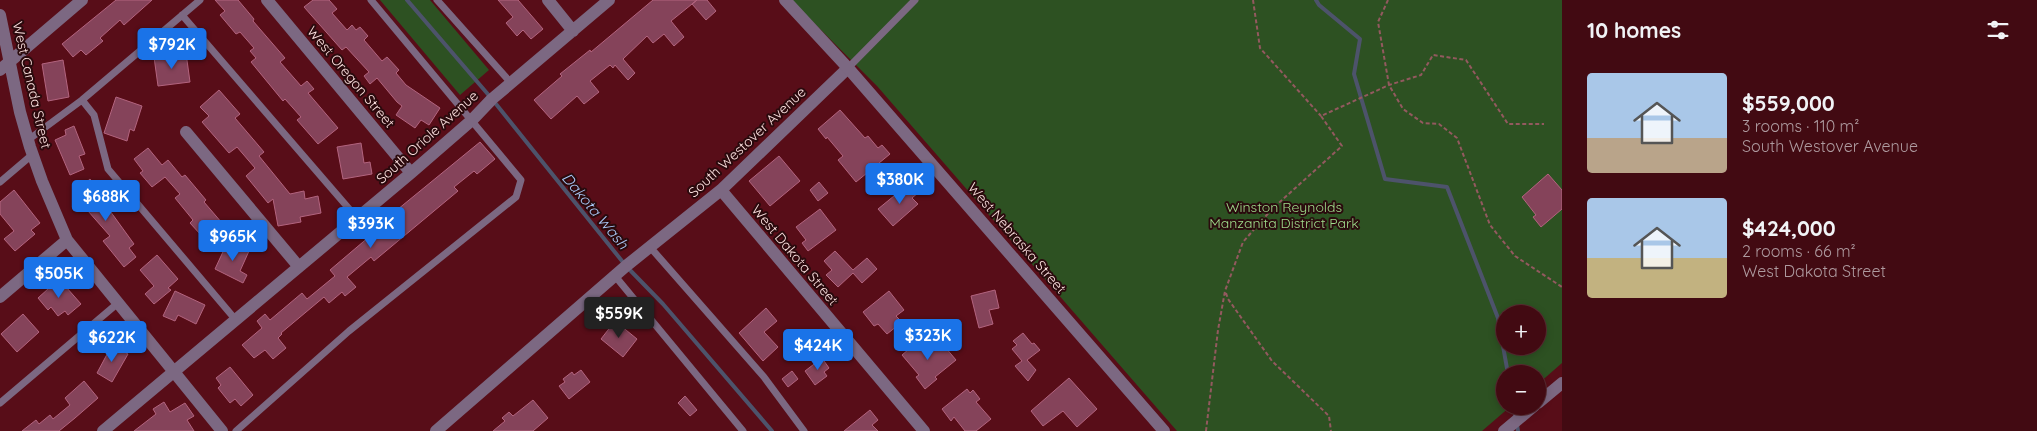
<!DOCTYPE html>
<html lang="en">
<head>
<meta charset="utf-8">
<style>
	body { margin:0; font-family:Quicksand,sans-serif; background:#49131b; color:#f1f3f6; height:100vh; display:flex; flex-direction:column; font-size:19px; white-space:nowrap }
	* { box-sizing:border-box; margin:0 }
	p { font-size:16px; color:#ae9a9f }
	.icon { flex:none; width:28px; height:28px; fill:none; stroke:currentColor; stroke-width:2; stroke-linecap:round; stroke-linejoin:round }
	.map { position:relative; flex:1; overflow:hidden }
	.side { display:flex; flex-direction:column; background:#420a12; width:475px }
	.side>* { flex:none }
	.fabs { position:absolute; left:1496px; top:305px; display:grid; gap:10px }
	.fabs a { display:grid; place-items:center; width:50px; height:50px; border-radius:50%; background:#420a12; box-shadow:0 2px 8px #0003,0 0 0 1px #5a2b32; font-size:25px }
	.price { position:absolute; translate:-50% -42px; padding:0 11px; border-radius:5px; background:#1a73e8; color:#fff; font-size:16px; line-height:32px; filter:drop-shadow(0 1px 2px #0008) }
	.price::after { content:''; position:absolute; left:50%; top:30px; width:15px; height:11px; margin-left:-8px; background:inherit; clip-path:polygon(0 0,100% 0,50% 100%) }
	.price.current { background:#222; color:#fff }
	ul { padding:0; list-style:none }
	li { display:flex; align-items:center; gap:15px; height:125px; padding:0 25px }
	li span { display:grid; place-items:center; flex:none; width:140px; height:100px; border-radius:5px; color:#555 }
	li>.icon { margin-inline-start:auto }
	span .icon { width:60px; height:60px; fill:#fffc; stroke-width:1 }
	li b { font-size:21px }
	h2 { display:flex; justify-content:space-between; align-items:center; height:60px; padding:0 25px; font-size:21px }
	main { display:flex; flex:1; min-height:0 }
	.map>svg:first-child { display:block }
</style>
</head>
<body>
<main>
<div class="map">
<svg width="1562" height="431" viewBox="0 0 1562 431">
	<rect width="100%" height="100%" fill="#580d18"/>
	<!-- green -->
	<path fill="#2d5122" fill-rule="evenodd" d="M380,0H430L489,70L460,95Z
		M791,0H1562V363L1538,384V374H1505V406H1511L1482,431H1177L877,86ZM1505,314H1538V346H1505Z"/>
	<g fill="none" stroke-linecap="round" stroke-linejoin="round">
		<!-- stream -->
		<path stroke="#4d536b" stroke-width="4" d="M407,0L492,99L626,266L663,304L772,431
			M1316,0L1319,5L1360,39L1354,74L1385,179L1447,187L1498,318L1508,374
			M1514,406L1518,431"/>
	</g>
	<!-- building -->
	<path fill="#85435a" stroke="#b3647f" d="M116,0H152L124,25L120,20L100,38L103,41L86,55L81,50L73,57L62,44Z
		M215,0H238L254,19L253,21L285,58L280,62L301,86L307,81L314,89L308,93L338,128L318,144L297,120L301,117L285,99L283,101L251,62L256,58L250,51L254,48L240,32L236,34L220,15L225,11Z
		M313,0H329L337,9L332,13L347,30L352,25L356,30L360,27L368,36L364,40L382,61L387,57L399,70L396,73L406,85L440,108L429,125L421,120L415,128L396,115L402,106L397,102L377,78L370,84L364,76L369,72L346,47L342,50L304,7Z
		M498,0H518L543,29L531,39L523,30L517,36L506,23L513,17Z
		M653,0H697L671,21L684,37L674,46L664,34L653,43L647,36L623,59L635,73L628,80L615,65L613,68L610,65L590,81L599,92L584,104L577,96L551,119L534,100L562,76L560,74L590,50L591,52Z
		M697,0H707L716,11L706,20L692,4Z
		M186,53L190,82L158,86L154,57Z
		M63,60L69,97L48,101L42,64Z
		M219,90L240,114L235,118L264,152L259,156L290,194L304,191L305,199L318,196L321,213L300,217L301,222L278,226L273,199L268,203L246,176L255,168L237,147L229,153L202,122L209,116L200,107Z
		M116,97L142,106L134,131L130,129L127,141L104,133Z
		M840,110L865,138L868,136L878,148L882,145L890,154L856,182L838,160L843,156L827,137L826,139L818,129Z
		M74,126L85,154L79,156L84,169L70,175L55,140L66,135L65,130Z
		M480,142L495,159L477,174L474,171L454,187L458,191L374,261L371,257L347,277L356,287L345,296L342,292L329,303L324,297L281,333L282,334L278,338L286,348L273,359L265,350L254,358L242,345L262,328L257,321L265,314L270,320L302,293L307,299L335,276L330,270L383,225L381,223Z
		M361,143L364,163L370,162L372,174L343,179L337,147Z
		M148,148L162,165L168,160L182,177L185,175L206,200L204,202L228,230L211,246L190,223L193,220L175,198L180,194L165,177L152,187L140,173L143,171L134,159Z
		M779,156L800,181L770,206L749,181Z
		M1548,174L1562,190V209L1541,227L1533,217L1536,215L1522,197Z
		M90,179L109,201L105,204L134,244L129,248L136,257L124,267L103,241L110,236L73,194Z
		M819,182L828,193L818,201L810,190Z
		M911,182L919,192L912,198L918,204L893,226L878,209Z
		M14,190L40,223L31,230L35,234L15,251L4,239L14,231L0,214V202Z
		M820,209L836,230L808,251L802,243L806,240L796,227Z
		M228,241L249,251L240,271L247,275L243,283L215,269Z
		M835,251L853,270L867,258L877,269L862,283L853,273L838,287L826,275L832,270L824,261Z
		M157,255L178,279L168,288L171,290L154,304L145,294L154,286L140,270Z
		M59,279L81,304L68,315L65,311L58,316L51,307L48,310L38,298Z
		M995,290L999,308L989,310L993,324L979,328L971,296Z
		M175,291L205,305L196,324L178,315L175,321L163,316Z
		M889,291L904,310L896,316L902,322L887,334L878,324L874,326L863,312Z
		M766,308L777,321L764,332L778,347L763,361L739,333Z
		M23,314L39,332L17,352L1,334Z
		M615,321L637,339L623,357L601,339Z
		M1023,333L1032,344L1034,343L1040,350L1027,360L1036,370L1028,381L1015,366L1022,361L1012,349L1017,345L1013,341Z
		M922,338L931,349L940,341L956,360L935,377L937,379L925,389L916,377L919,375L902,355Z
		M112,345L128,354L112,382L97,373Z
		M822,358L829,368L824,372L827,376L815,385L805,371Z
		M230,367L253,395L241,406L235,399L230,403L218,388L221,385L216,378Z
		M581,370L590,382L569,399L559,386L565,382L563,379L572,372L574,375Z
		M792,371L798,379L788,387L782,379Z
		M1069,378L1097,409L1077,427L1063,411L1043,426L1031,411Z
		M84,381L98,398L75,418L59,431H22L36,420L39,424L50,415L53,419L70,405L65,398Z
		M967,389L970,393L973,390L980,399L976,402L991,419L976,431H965L954,417L951,421L942,409Z
		M685,396L697,410L690,416L678,403Z
		M533,400L548,418L533,431H493L505,421L502,418L509,412L513,416Z
		M164,402L170,412L185,403L194,416L187,420L194,431H134L156,414L153,409Z
		M870,410L878,420L872,425L878,431H844Z"/>
	<g fill="none" stroke-linecap="round" stroke-linejoin="round">
		<!-- path -->
		<path stroke="#93595f" stroke-width="2" stroke-dasharray="4 2.5" stroke-linecap="butt" d="M1253,0L1260,48L1321,116
			M1388,0L1378,22L1389,85L1403,109L1423,123L1439,124L1457,138L1490,225L1515,256L1562,287
			M1226,293L1228,299L1272,361L1329,416L1331,431
			M1206,431L1218,330L1225,291L1243,242L1272,209L1342,146L1321,116L1389,85L1421,75L1433,55L1466,60L1508,124H1544"/>
		<!-- service -->
		<path stroke="#7c6882" stroke-width="7" d="M437,0L511,83
			M182,15L357,218
			M848,68L915,0
			M82,100L94,115L108,169L235,319
			M28,140L82,100L200,0
			M0,182L33,154
			M650,247L764,377L804,431
			M615,276L743,431
			M0,403L118,303
			M236,431L349,331L516,197L521,180L371,0"/>
		<!-- minor -->
		<path stroke="#7c6882" stroke-width="12" d="M267,0L411,173
			M548,0L573,31
			M0,15L20,112L30,147L42,181L67,240L222,431
			M0,70L82,0
			M186,132L299,267
			M721,190L924,431
			M0,297L67,240
			M1538,403L1562,383
			M103,431L411,173L472,120L492,99L609,0
			M436,431L626,266L721,190L848,68
			M1504,431L1534,406"/>
		<!-- tertiary -->
		<path stroke="#7c6882" stroke-width="12" d="M785,0L848,68L1164,431"/>
	</g>
	<g text-anchor="middle" stroke-width="4" stroke-linejoin="round" paint-order="stroke">
		<!-- street labels -->
		<g font-size="14" fill="#fde1e0" stroke="#2a0a0d">
			<text transform="translate(351 77) rotate(50)" y="5">West Oregon Street</text>
			<text transform="translate(32 85) rotate(77)" y="5">West Canada Street</text>
			<text transform="translate(427 137) rotate(-42)" y="5">South Oriole Avenue</text>
			<text transform="translate(747 142) rotate(-43)" y="5">South Westover Avenue</text>
			<text transform="translate(1017 238) rotate(49)" y="5">West Nebraska Street</text>
			<text transform="translate(795 255) rotate(50)" y="5">West Dakota Street</text>
		</g>
		<!-- park labels -->
		<g font-size="14" fill="#9edb8b" stroke="#2a0a0d">
			<text x="1284" y="212">Winston Reynolds<tspan x="1284" dy="16">Manzanita District Park</tspan></text>
		</g>
		<!-- water labels -->
		<g font-size="15" font-style="italic" fill="#aac9f8" stroke="#2a0a0d">
			<text transform="translate(595 211) rotate(50)" y="5">Dakota Wash</text>
		</g>
	</g>
</svg>
<div class="fabs">
<a>+</a>
<a>−</a>
</div>
<b class="price" style="left:172px;top:70px">$792K</b>
<b class="price" style="left:900px;top:205px">$380K</b>
<b class="price" style="left:106px;top:222px">$688K</b>
<b class="price" style="left:371px;top:249px">$393K</b>
<b class="price" style="left:233px;top:262px">$965K</b>
<b class="price" style="left:59px;top:299px">$505K</b>
<b class="price current" style="left:619px;top:339px">$559K</b>
<b class="price" style="left:928px;top:361px">$323K</b>
<b class="price" style="left:112px;top:363px">$622K</b>
<b class="price" style="left:818px;top:371px">$424K</b>
</div>
<section class="side">
<h2>10 homes<svg class="icon" aria-label="filters" viewBox="0 0 24 24"><path d="M4 7h16M4 17h16"/><circle cx="9" cy="7" r="2"/><circle cx="15" cy="17" r="2"/></svg></h2>
<ul>
<li><span style="background:linear-gradient(#a9c7e8 65%,#b9a48a 0)"><svg class="icon" aria-label="home" viewBox="0 0 24 24"><path d="M3 11l9-7 9 7M6 9v11h12V9"/></svg></span><div><b>$559,000</b><p>3 rooms · 110 m²</p><p>South Westover Avenue</p></div></li>
<li><span style="background:linear-gradient(#a9c7e8 60%,#c2b280 0)"><svg class="icon" aria-label="home" viewBox="0 0 24 24"><path d="M3 11l9-7 9 7M6 9v11h12V9"/></svg></span><div><b>$424,000</b><p>2 rooms · 66 m²</p><p>West Dakota Street</p></div></li>
</ul>
</section>
</main>
</body>
</html>
